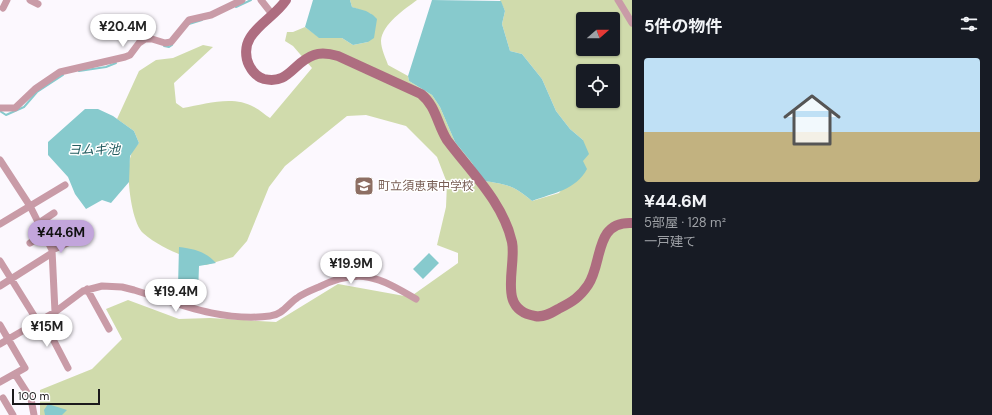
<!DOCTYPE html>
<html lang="ja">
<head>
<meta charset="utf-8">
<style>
	body { margin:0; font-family:"DM Sans","Noto Sans JP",sans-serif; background:#20242c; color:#f1f3f6; height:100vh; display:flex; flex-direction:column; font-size:15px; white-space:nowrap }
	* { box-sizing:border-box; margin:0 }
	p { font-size:13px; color:#9ea1a6 }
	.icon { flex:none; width:22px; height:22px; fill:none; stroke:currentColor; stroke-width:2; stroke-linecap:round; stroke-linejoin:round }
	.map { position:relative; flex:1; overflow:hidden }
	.panel { display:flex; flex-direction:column; background:#171b24; width:360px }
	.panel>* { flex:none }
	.needle { width:26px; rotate:70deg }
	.fabs { position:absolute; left:576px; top:12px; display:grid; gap:8px }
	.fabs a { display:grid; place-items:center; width:44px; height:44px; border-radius:4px; background:#171b24; box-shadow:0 1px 3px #0004; font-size:20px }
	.scale { position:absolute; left:12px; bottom:10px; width:88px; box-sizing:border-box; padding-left:4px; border:2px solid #1b191c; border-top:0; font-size:11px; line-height:14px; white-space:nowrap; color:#1b191c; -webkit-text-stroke:3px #fff; paint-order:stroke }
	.price { position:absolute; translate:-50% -34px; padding:0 9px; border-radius:14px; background:#fff; color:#222; font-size:13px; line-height:26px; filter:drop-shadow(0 1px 2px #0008) }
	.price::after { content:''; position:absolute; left:50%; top:24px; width:12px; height:9px; margin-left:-6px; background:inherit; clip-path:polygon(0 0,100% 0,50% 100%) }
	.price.current { background:#c2a5db; color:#111 }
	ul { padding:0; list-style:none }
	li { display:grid; align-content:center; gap:8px; height:212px; padding:0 12px }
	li+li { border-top:1px solid #363941 }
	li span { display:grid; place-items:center; height:124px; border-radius:4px; color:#555 }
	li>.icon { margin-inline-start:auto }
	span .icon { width:72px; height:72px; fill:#fffc; stroke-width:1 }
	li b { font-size:17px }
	h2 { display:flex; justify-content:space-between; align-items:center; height:48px; padding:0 12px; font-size:17px }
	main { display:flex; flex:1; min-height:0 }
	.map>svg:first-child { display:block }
</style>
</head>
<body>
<main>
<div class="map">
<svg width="632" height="415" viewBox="0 0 632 415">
	<rect width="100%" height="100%" fill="#fcf8fe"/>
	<!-- green -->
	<path fill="#d0dbac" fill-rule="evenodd" d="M350,0H417C405,9 382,24 381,41C381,49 386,59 388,65L408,76L409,81L432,95L440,107L455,142L472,163L483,181C507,184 514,186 532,201L559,193L583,161V140L570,129L556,111L542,79L522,54L510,51L502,24L505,11L500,0H632V415H40V390L92,369L122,339L106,309L128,300L179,319L210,318L276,322L338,284L410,297L458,263V253L437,245L446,207L447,183L437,157L406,126L366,115L347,116L285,166L269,187L247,241L233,257L206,265C185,256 161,249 143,233C131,222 125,171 131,155C132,150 136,146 139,143L134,131L117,119L139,71L156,60L173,58L203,45L213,47L174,83L176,103L183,108C206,104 233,95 254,107C260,110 265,115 270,118L312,68L293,46L285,41L287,32H293L305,27L320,38H342L353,45L368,42L371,14L352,7ZM583,19H613V49H583ZM583,71H613V101H583Z"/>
	<!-- water -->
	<path fill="#87cacd" d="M313,0H350L352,7L366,11L373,15L377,19L374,38L368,42L353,45L342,38H319L305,27Z
		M432,0L501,1L505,11L502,24L510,51L522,54L542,79L556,111L570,129L583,140L589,154L583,161L587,169C576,190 553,193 532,201C514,186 507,184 483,181L472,163L455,142L440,107L432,95L409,81L408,76Z
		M85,109H98L113,116L134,131L139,143L130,156L129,182L111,203L102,200L86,209L75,194L68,177L48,155V142Z
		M179,247C194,249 205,251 216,263L199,266L198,294L178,287Z
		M429,253L439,263L423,279L413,269Z
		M48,404L67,410L62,415H45L44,410Z"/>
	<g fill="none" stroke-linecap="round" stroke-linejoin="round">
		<!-- stream -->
		<path stroke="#87cacd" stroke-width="2" d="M236,7L251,0
			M189,24L202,20
			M164,46L169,47L172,45
			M79,71L106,67L116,63
			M0,111L6,115L24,107L37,92L63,75"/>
		<!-- street -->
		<path stroke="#c99ba7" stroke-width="7" d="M30,0L38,4
			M261,0L272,14
			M618,0L632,23
			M3,8L7,0
			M0,108H15L35,89L60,72L125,57L130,55L139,43L145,39H152L165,43L171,42L189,20L211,15L242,0
			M0,160L30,206L52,250L55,312
			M39,223L54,213
			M0,224L65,185
			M30,243L44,234
			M52,250L83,236
			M0,261L38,322
			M0,286L52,253
			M87,289L109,329
			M43,320L68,368
			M0,325L25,368L0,382
			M0,344L55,312L83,291L102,286L122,287L134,290C179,304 222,322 270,316C282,315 288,304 297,298C304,293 312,290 319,287C359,267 379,277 416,299
			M15,374L31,399L34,415
			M3,398L13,415"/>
		<!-- secondary -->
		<path stroke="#ae6d80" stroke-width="10" d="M286,0C276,15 259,23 250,38C245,46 245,57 249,65C252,71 257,77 264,79C289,85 293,62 314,55C322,52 331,54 338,56L421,94C436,106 437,124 447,140C470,171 503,202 512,242C517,267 496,310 535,316C544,318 553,312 560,308C572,302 580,297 588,285C603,263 594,221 632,223"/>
	</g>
	<!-- icons -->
	<defs>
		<symbol id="school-square" viewBox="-11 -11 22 22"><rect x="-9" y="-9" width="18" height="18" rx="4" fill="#8d6e63" stroke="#fff"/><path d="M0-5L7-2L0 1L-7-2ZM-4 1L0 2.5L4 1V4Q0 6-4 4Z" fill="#fff"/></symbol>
	</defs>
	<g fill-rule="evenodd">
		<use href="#school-square" x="353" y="175" width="22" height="22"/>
	</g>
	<g text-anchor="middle" stroke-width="3" stroke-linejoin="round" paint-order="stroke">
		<!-- education labels -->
		<g font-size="12" fill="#785e54" stroke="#fff" text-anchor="start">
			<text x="378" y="190">町立須恵東中学校</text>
		</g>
		<!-- water labels -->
		<g font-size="13" font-style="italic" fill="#255e61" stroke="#fff">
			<text x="94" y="154">ヨムギ池</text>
		</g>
	</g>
</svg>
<div class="fabs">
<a><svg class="needle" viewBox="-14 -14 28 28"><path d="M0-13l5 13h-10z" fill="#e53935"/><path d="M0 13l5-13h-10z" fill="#9ea1a6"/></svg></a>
<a><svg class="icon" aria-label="locate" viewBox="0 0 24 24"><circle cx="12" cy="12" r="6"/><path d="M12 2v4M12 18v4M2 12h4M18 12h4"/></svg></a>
</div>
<div class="scale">100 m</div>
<b class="price" style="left:123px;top:48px">¥20.4M</b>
<b class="price current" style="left:61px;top:254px">¥44.6M</b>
<b class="price" style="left:351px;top:285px">¥19.9M</b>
<b class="price" style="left:176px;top:313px">¥19.4M</b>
<b class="price" style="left:47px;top:348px">¥15M</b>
</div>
<section class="panel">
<h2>5件の物件<svg class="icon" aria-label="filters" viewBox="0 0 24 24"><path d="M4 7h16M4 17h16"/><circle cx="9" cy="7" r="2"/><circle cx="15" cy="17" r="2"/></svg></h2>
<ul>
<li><span style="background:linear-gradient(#bfe0f5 60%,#c2b280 0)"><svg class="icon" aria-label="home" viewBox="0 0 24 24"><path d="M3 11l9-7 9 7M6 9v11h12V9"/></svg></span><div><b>¥44.6M</b><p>5部屋 · 128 m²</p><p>一戸建て</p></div></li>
</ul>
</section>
</main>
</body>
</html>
